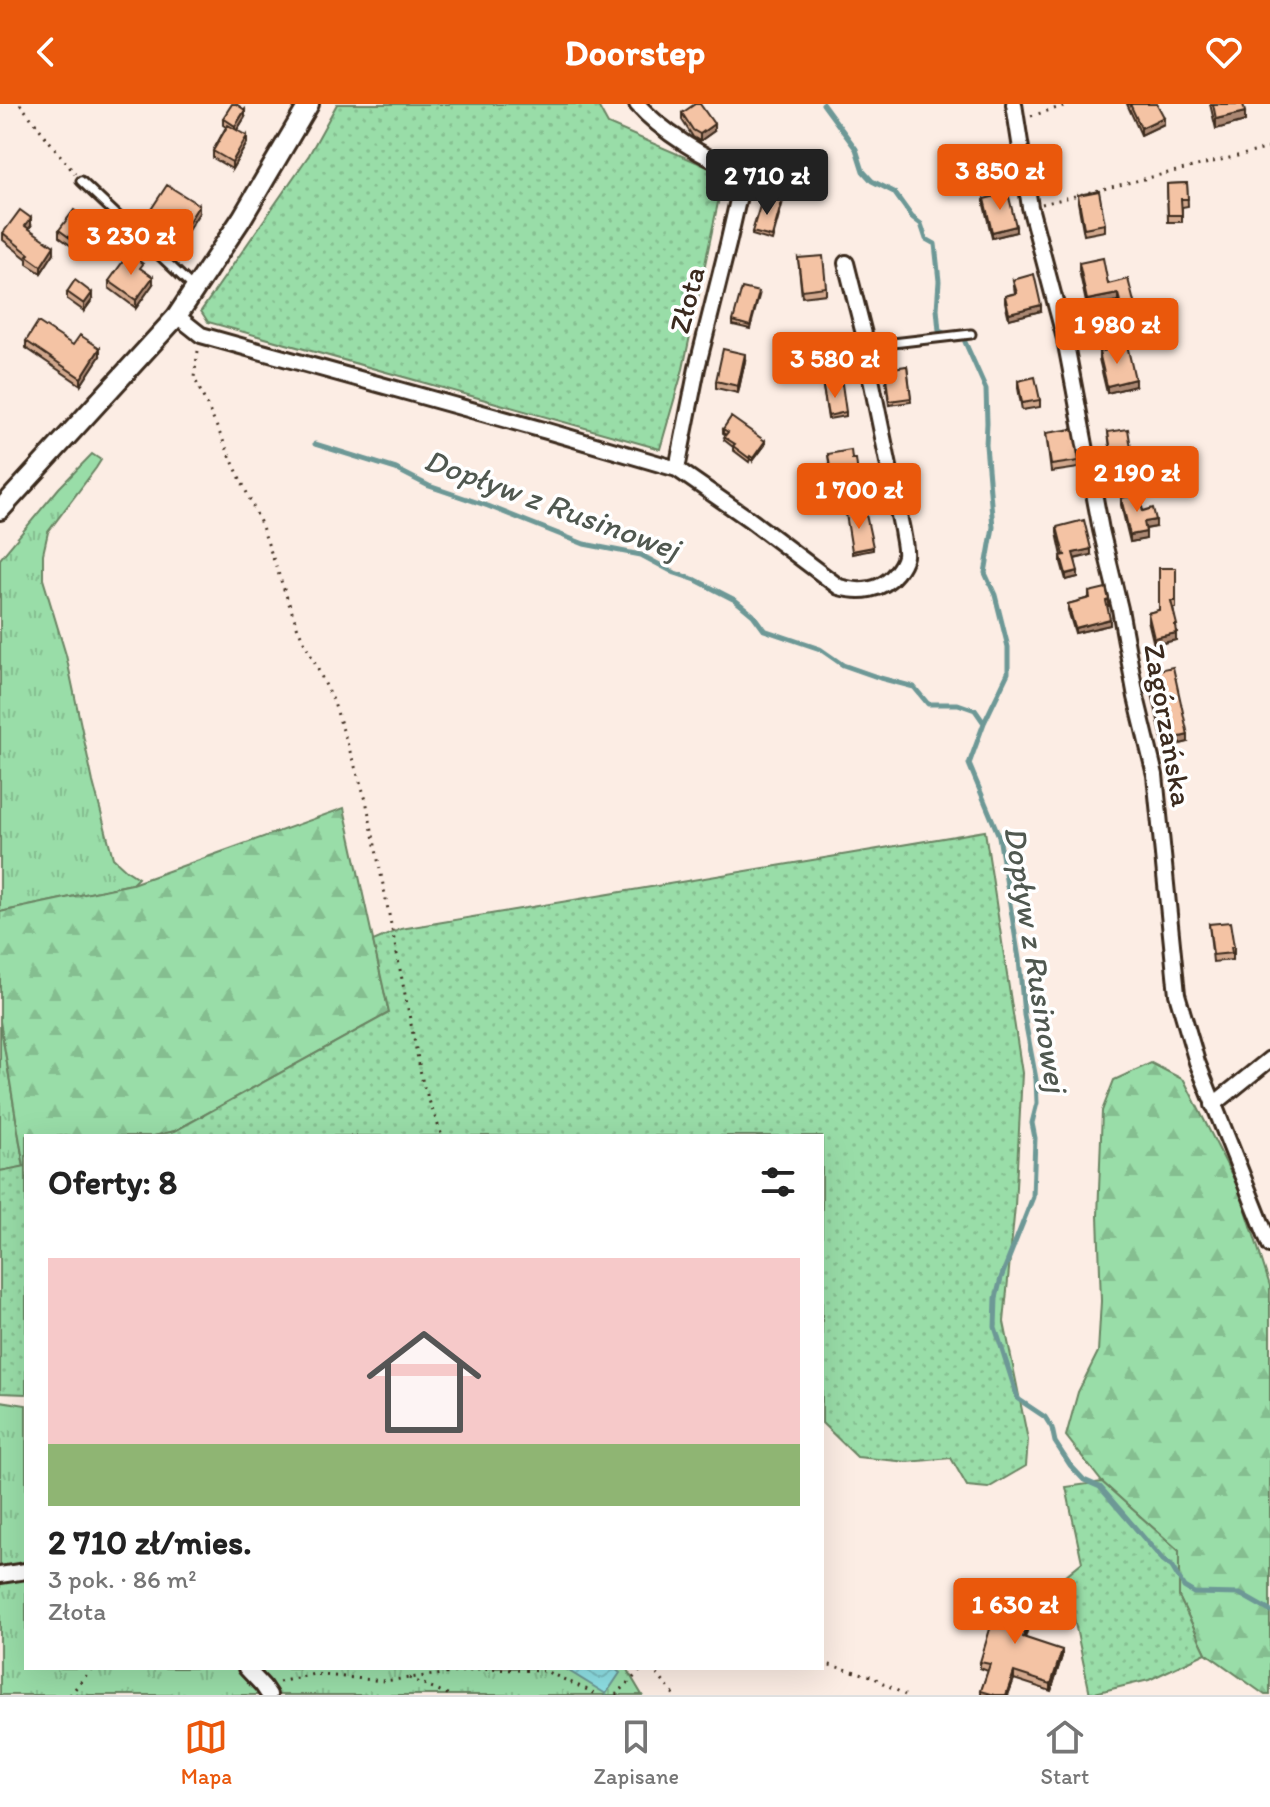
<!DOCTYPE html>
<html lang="pl">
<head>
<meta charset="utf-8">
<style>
	body { margin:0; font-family:Itim,sans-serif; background:#f6f6f6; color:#222; height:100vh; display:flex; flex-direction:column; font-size:30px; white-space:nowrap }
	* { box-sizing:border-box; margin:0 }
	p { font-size:26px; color:#767676 }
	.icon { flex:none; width:44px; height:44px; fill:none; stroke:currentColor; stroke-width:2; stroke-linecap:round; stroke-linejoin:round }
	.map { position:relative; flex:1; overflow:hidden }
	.drawer { position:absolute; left:24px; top:1030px; width:800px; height:536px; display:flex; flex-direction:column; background:#fff; border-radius:0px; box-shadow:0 8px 32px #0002 }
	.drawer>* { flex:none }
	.price { position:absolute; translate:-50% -68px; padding:0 18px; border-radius:8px; background:#ea580c; color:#fff; font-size:26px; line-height:52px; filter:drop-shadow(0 2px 4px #0008) }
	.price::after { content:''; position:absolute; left:50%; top:48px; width:24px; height:18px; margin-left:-12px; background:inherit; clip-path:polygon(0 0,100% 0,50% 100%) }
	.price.selected { background:#222; color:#fff }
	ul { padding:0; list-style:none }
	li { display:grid; align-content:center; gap:16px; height:424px; padding:0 24px }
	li+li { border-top:2px solid #e0e0e0 }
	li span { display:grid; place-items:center; height:248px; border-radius:0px; color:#555 }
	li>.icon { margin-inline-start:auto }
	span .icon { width:144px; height:144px; fill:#fffc; stroke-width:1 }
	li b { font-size:34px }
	h2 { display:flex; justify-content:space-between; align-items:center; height:96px; padding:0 24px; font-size:34px }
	header { display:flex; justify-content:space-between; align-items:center; height:104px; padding:0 24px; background:#ea580c; color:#fff; font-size:36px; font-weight:700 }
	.dock { display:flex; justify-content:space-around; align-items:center; height:112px; border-top:2px solid #e0e0e0; background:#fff; font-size:22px; color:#767676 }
	.dock a { display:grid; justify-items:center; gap:4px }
	.dock .selected { color:#ea580c }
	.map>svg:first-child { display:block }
</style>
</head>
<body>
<header><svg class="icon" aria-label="back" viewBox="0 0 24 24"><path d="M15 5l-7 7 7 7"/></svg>Doorstep<svg class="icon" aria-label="heart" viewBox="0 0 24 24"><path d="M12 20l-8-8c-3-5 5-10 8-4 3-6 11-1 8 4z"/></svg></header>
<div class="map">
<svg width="1270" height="1591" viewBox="0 0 1270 1591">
	<defs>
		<pattern id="grass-tufts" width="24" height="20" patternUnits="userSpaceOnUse" patternTransform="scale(2)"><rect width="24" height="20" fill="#99dda8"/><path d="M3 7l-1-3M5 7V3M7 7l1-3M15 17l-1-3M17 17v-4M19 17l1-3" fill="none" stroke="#85be90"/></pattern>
		<pattern id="forest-firs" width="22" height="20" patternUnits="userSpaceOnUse" patternTransform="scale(2)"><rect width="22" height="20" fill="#99dda8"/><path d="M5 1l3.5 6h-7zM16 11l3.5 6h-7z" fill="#85be90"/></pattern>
		<pattern id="garden-dots" width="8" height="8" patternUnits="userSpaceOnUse" patternTransform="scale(2)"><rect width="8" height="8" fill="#99dda8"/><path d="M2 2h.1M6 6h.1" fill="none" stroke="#85be90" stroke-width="1.8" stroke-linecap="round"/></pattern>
		<pattern id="water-waves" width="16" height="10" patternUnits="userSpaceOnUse" patternTransform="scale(2)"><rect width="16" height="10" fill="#8fe1e6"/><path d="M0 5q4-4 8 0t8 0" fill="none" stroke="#7cc1c5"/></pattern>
	</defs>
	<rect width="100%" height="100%" fill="#fcede4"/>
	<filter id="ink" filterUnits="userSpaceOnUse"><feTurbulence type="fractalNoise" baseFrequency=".0125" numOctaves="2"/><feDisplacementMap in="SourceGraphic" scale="16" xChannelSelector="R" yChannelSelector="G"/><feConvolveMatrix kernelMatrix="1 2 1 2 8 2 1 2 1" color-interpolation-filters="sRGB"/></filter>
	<g filter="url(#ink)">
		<!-- grass -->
		<path fill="url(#grass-tufts)" stroke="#6a8463" stroke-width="2" d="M92,350L101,356L96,364L48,428L43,450V475L66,551L93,678L113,754L126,766L138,774L132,780L0,808V455L59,384Z
			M0,917L24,1063L0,1067Z
			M0,1297L26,1301V1564H626L642,1591H0Z"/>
		<!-- forest -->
		<path fill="url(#forest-firs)" stroke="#6a8463" stroke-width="2" d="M344,704L389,909L175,1027L154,1032H26V1062L24,1063L0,917V808L132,780Z
			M1151,959L1184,976L1240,1087L1270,1182V1591H1265L1206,1549L1179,1493V1447L1102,1378L1066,1332L1078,1288L1098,1248L1101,1197L1098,1112L1102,1007L1114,976Z"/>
		<!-- garden -->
		<path fill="url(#garden-dots)" stroke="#6a8463" stroke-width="2" d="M337,0H597L608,20L724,70L683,265L660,345L208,218L201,207L309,51Z
			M985,727L1022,969L1015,1102L1004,1218L1028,1336L1026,1362L988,1384L967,1382L951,1354L908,1358L857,1353L822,1319V1032H154L175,1027L389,909L373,837L401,825Z
			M26,1062V1290L0,1289V1067Z
			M1102,1378L1179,1447V1493L1206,1549L1149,1576L1090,1590L1065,1472L1082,1458L1066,1383Z"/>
		<!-- water -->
		<path fill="url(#water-waves)" stroke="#6d9896" stroke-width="2" d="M564,1564H614L620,1569L606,1590Z"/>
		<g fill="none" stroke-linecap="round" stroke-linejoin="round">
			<!-- stream -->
			<path stroke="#6d9896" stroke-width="5" d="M823,0L856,45L863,67L872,77L894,88L912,113L921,120L926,135L935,140L939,177L937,205L939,227L947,230
				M965,238L986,285L987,319L986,341L993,423L985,469L995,491L1008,543V569L984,619
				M315,340L396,365L429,382L488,402L584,440L641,451L675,469L696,476L735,496L753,511L764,526L820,545L843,561L880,574L914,583L928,600H958L975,606L984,619L969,660L999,732L1019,855L1024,911L1036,975L1037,999L1032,1019L1035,1034L1033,1093L1001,1174L996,1194L995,1223L1018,1295L1045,1313L1052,1324L1055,1338L1070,1361L1084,1376L1100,1383L1163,1456L1172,1463L1184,1483L1194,1489L1240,1490L1270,1507"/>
			<defs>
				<path id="lane" d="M81,77L193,183
					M867,242L971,230"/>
				<path id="street" d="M637,0C661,27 705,55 739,67L743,74L728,140L697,264L677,365
					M1014,0L1030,103L1065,235L1101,426L1120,505L1136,593L1155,671L1177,890L1197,958L1270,1141
					M177,212L201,231L547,327L677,365L749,415L839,483C860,489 882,487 896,469C900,464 904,457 905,452C906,444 903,434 902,426L871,275L867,242L846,159
					M1213,1001L1270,955
					M0,1471L26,1467
					M246,1564L263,1582L269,1591"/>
				<path id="secondary" d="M0,406L177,212L242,114L309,0"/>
			</defs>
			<!-- lane casing -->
			<use href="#lane" stroke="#3b2a1e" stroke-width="13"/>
			<!-- street casing -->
			<use href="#street" stroke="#3b2a1e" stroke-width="20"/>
			<!-- secondary casing -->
			<use href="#secondary" stroke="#3b2a1e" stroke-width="24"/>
			<!-- path -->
			<path stroke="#3b2a1e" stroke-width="3" stroke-dasharray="2 6" stroke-linecap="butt" d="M20,0L75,70
				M1031,12L1070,0
				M1042,100L1270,44
				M198,247L194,273L261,420L298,525L333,596L366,696L423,980L442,1032
				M822,1559L871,1572L905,1591
				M652,1564L674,1591
				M409,1574L450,1591
				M279,1578L314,1570L384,1577L485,1565L545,1567L599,1591
				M70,1591L92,1564
				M616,1591L643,1564"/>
			<!-- lane -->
			<use href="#lane" stroke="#fff" stroke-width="7"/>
			<!-- street -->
			<use href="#street" stroke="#fff" stroke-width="14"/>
			<!-- secondary -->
			<use href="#secondary" stroke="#fff" stroke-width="18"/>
		</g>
		<!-- wall -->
		<path fill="#d2a88d" stroke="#3b2a1e" stroke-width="2" d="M1127,0H1157L1164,20L1141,31Z
			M1210,0H1243L1245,17L1216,25Z
			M682,9L714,27L700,37L693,33L682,16Z
			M245,13L237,26L247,39L232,65L213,54V47L226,23L223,21V14Z
			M1187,79L1188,102L1182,103V118H1168L1167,80Z
			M1078,91L1105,120V127L1084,131L1078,98Z
			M984,95L1016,128L992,134L984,101Z
			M782,101L772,137L752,131V128Z
			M150,107L199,109L183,134L150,114Z
			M31,122L29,125L54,149L41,169L27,160V155L3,136V129Z
			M59,126H92L77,146L59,133Z
			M798,154L826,183V190L802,193Z
			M1079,159L1108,180L1136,213L1123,216L1118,197L1087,203L1079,166Z
			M1013,176L1041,207L1009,215L1005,198V192L1015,189Z
			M109,177L153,180L136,204L109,184Z
			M67,188L92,196L84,207L67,195Z
			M759,192L750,225L733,221V217Z
			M26,237L73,241L100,252L81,281L26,244Z
			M1099,248L1135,282L1107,289L1099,255Z
			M745,257L738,289L716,284V277Z
			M907,262L911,298L889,301L885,269Z
			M1018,277L1040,296V303L1022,306L1018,284Z
			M823,283L846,308V312L828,315Z
			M723,325L765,341L753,357L750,355L749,358L733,346V343L724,336L726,331L723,329Z
			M1108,328L1133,357V364L1113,368Z
			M1046,329L1079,357V364L1051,368Z
			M828,350L852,355L858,371V378H856V388L833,391Z
			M1121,394L1143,407L1156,423L1146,425V435L1130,438L1121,401Z
			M1057,423L1091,451L1075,455L1078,473L1066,476L1061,458V452H1062L1057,429Z
			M1176,464V504H1173L1177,528H1176V536L1154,541L1148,516V509L1159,506Z
			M1089,488L1109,496V502H1107L1110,521L1075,529L1068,506V500L1089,494Z
			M1149,568L1188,638L1164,644L1149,575Z
			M1209,820L1234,843V850H1232V856L1213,858Z
			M1030,1493L1026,1505L1031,1513L1025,1534L1062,1552L1051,1587L1014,1575L1008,1591H981V1587L988,1567L980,1564V1558Z"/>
		<!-- shaded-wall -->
		<path fill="#ab8873" stroke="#3b2a1e" stroke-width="2" d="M245,6V13L235,29V22Z
			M1245,8V17L1216,25V15Z
			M1164,13V20L1141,31V24Z
			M714,20V27L700,37V30Z
			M247,32V39L232,65V58Z
			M1001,64V71L970,78V71Z
			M199,101V109L183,134V127Z
			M31,114V122L25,129V122Z
			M92,119V126L77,146V139Z
			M1016,122V128L992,134V128Z
			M54,142V149L41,169V162Z
			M153,173V180L136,204V196Z
			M92,189V196L84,207V200Z
			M1118,190V197L1087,203V196Z
			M1041,201V207L1009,215V209Z
			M1136,206V213L1123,216V209Z
			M100,244V252L81,281V274Z
			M745,250V257L738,289V282Z
			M1135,275V282L1107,289V282Z
			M765,337V341L753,357V354Z
			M1156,416V423L1144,425V418Z
			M1146,428V435L1130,438V431Z
			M873,443V446L852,450V447Z
			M1091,445V451L1073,455V449Z
			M1078,467V473L1066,476V470Z
			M1110,515V521L1075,529V524Z
			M1176,529V536L1154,541V534Z
			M1188,631V638L1164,644V637Z
			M1030,1486V1493L1024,1511V1504Z
			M1031,1507V1513L1023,1540V1533Z
			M1062,1546V1552L1051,1587V1580Z
			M1014,1568V1575L1008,1591H1006Z"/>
		<!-- building -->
		<path fill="#f4c3a4" stroke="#3b2a1e" stroke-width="2" d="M232,0H236L245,6L235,22L223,14Z
			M695,0H700L714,20L700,30L693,26L682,9Z
			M1130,0H1157L1164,13L1141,24Z
			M1213,0H1243L1245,8L1216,15Z
			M228,21L247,32L232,58L213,47Z
			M997,44L1001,64L970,71L966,50Z
			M1187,79L1188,95H1181L1182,111H1168L1167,80Z
			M167,81L199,101L183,127L150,107Z
			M1099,87L1105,120L1084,124L1078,91Z
			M1008,89L1016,122L992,128L984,95Z
			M763,92L782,97L772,133L752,128Z
			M20,106L31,114L25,122L54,142L41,162L27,152L29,150L3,129Z
			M74,106L92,119L77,139L59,126Z
			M129,149L143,160L140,164L153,173L136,196L109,177Z
			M823,152L826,183L802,186L798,154Z
			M1103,154L1108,180L1128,175L1136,206L1123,209L1118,190L1087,196L1079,159Z
			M1034,170L1041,201L1009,209L1005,192L1017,189L1013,176Z
			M75,176L92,189L84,200L67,188Z
			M742,184L759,188L750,222L733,217Z
			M38,218L73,241L80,231L100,244L81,274L26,237Z
			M1127,241L1135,275L1107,282L1099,248Z
			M723,245L745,250L738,282L716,277Z
			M907,262L911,294L889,297L885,265Z
			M1035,273L1040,296L1022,299L1018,277Z
			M842,280L846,308L828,312L823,283Z
			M731,313L765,337L753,354L750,352L749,354L733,342L735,340L724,333L728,328L723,325Z
			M1073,325L1079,357L1051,361L1046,329Z
			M1128,325L1133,357L1113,360L1108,328Z
			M851,346L852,355H856L858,371H855L856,380L833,384L828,350Z
			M1139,390L1143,407L1153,404L1156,416L1144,418L1146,428L1130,431L1121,394Z
			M865,406L873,443L852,447L846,410Z
			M1084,416L1091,445L1073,449L1078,467L1066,470L1061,452L1066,451H1064L1057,423Z
			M1159,464H1176V497H1171L1177,521H1175L1176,529L1154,534L1148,509L1159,506Z
			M1106,484L1109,496L1106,497L1110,515L1075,524L1068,500L1090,494L1089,488Z
			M1173,563L1188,631L1164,637L1149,568Z
			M1230,818L1234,843H1231L1232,849L1213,851L1209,820Z
			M1004,1479L1030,1486L1024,1504L1031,1507L1023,1533L1062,1546L1051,1580L1014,1568L1006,1591H995L981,1587L990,1560L980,1558Z"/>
	</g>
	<g text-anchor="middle" stroke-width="7" stroke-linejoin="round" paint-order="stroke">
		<!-- street labels -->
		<g font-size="30" fill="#3b2a1e" stroke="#fff">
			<text transform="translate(687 196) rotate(-76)" y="10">Złota</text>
			<text transform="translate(1168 621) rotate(80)" y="10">Zagórzańska</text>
		</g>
		<!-- water labels -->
		<g font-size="32" font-style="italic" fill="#505850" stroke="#fff">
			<text transform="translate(552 400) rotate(20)" y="11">Dopływ z Rusinowej</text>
			<text transform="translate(1036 855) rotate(81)" y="11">Dopływ z Rusinowej</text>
		</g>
	</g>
</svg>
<b class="price" style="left:1000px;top:108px">3 850 zł</b>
<b class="price selected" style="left:767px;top:113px">2 710 zł</b>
<b class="price" style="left:131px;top:173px">3 230 zł</b>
<b class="price" style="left:1117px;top:262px">1 980 zł</b>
<b class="price" style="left:835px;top:296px">3 580 zł</b>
<b class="price" style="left:1137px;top:410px">2 190 zł</b>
<b class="price" style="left:859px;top:427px">1 700 zł</b>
<b class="price" style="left:1015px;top:1542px">1 630 zł</b>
<section class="drawer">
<h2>Oferty: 8<svg class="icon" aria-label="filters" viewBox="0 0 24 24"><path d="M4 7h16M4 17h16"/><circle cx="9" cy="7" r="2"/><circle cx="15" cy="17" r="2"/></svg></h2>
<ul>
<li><span style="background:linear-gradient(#f6c9c9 75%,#8fb573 0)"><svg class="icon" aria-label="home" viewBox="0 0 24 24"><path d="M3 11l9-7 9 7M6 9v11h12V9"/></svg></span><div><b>2 710 zł/mies.</b><p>3 pok. · 86 m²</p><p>Złota</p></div></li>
</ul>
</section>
</div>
<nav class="dock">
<a class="selected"><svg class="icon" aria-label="map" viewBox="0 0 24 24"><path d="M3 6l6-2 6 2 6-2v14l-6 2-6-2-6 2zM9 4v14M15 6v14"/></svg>Mapa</a>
<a><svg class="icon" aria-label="saved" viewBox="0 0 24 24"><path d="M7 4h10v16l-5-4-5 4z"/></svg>Zapisane</a>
<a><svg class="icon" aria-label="home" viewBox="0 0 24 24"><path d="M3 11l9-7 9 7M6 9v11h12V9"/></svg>Start</a>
</nav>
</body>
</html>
